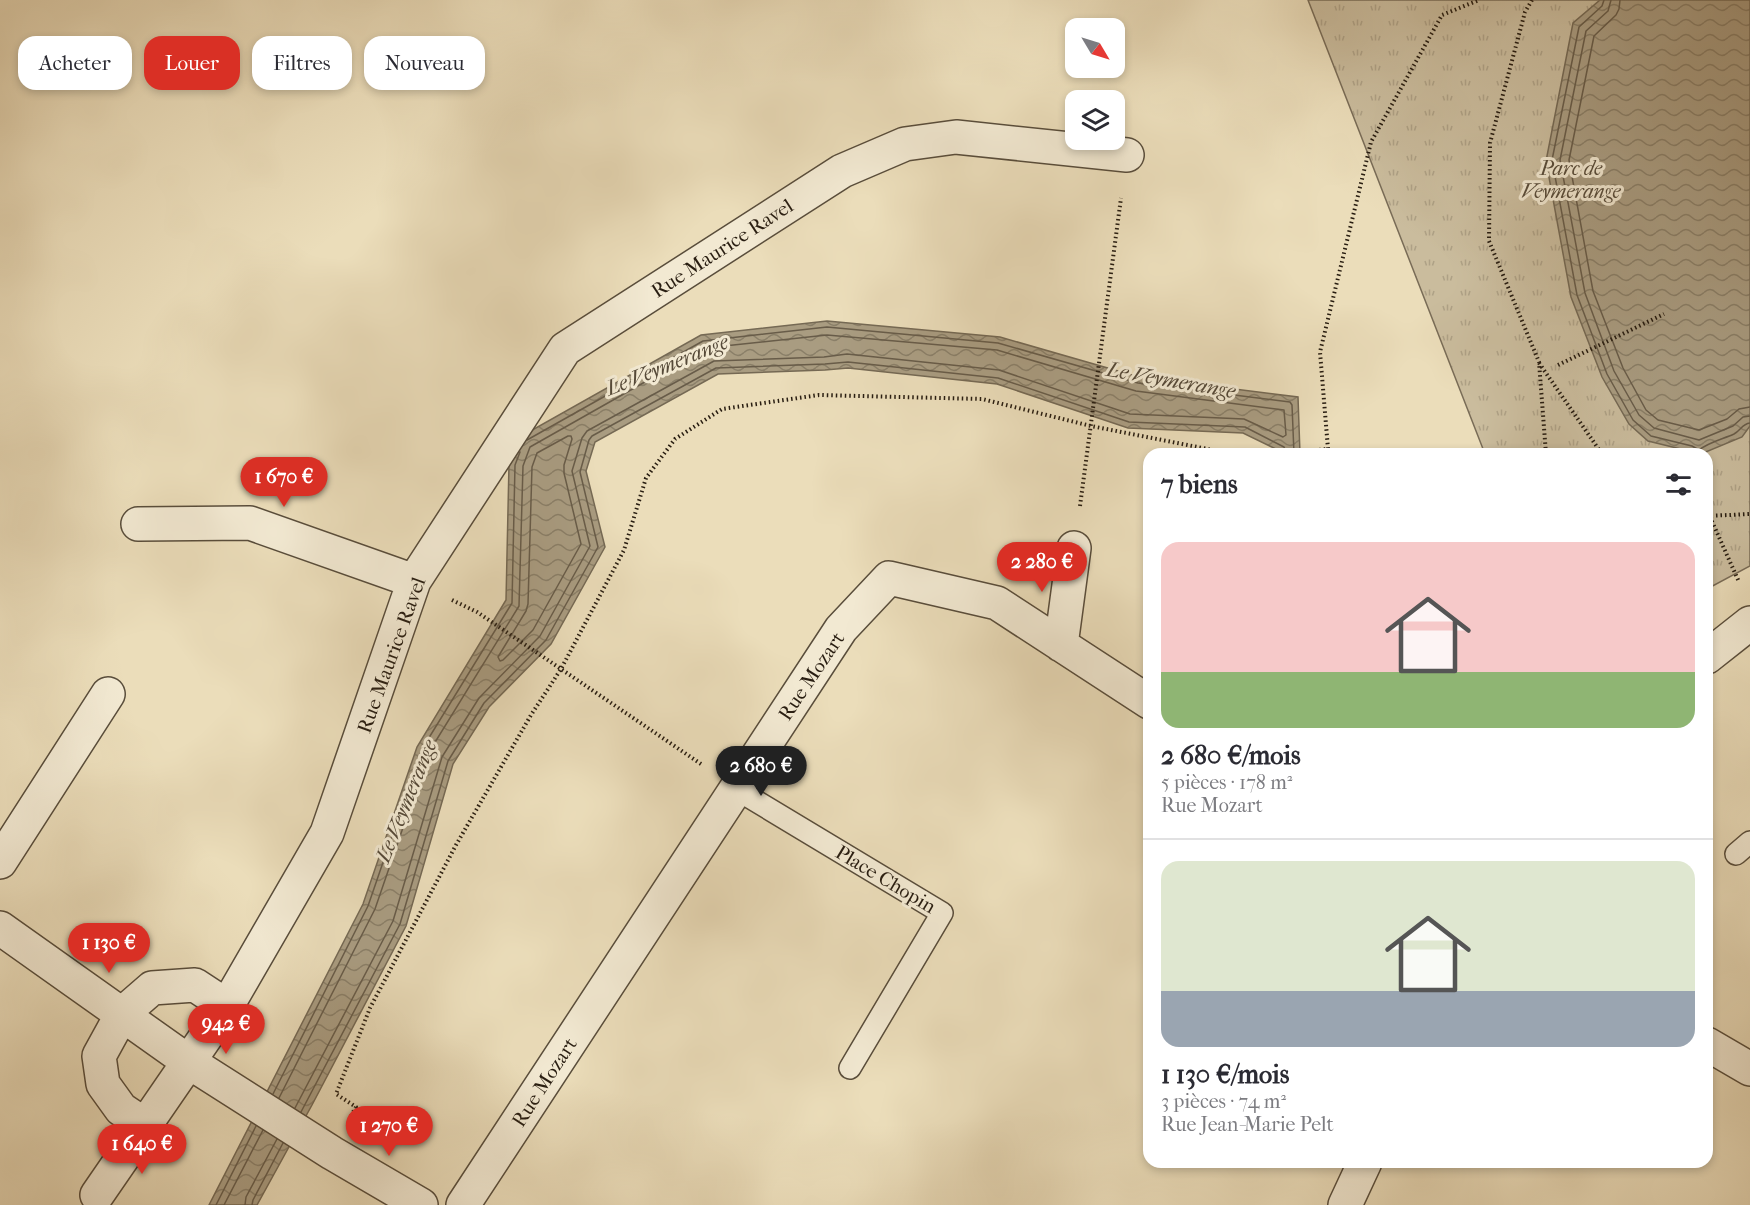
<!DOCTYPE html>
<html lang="fr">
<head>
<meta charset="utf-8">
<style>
	body { margin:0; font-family:"IM FELL French Canon",serif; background:#f7f7f7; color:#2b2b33; height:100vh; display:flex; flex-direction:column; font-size:22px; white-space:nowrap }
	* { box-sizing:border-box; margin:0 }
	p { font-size:20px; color:#7c7c81 }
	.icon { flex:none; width:33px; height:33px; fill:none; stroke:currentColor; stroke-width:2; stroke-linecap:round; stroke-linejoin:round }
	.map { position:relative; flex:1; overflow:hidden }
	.drawer { position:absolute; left:1143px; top:448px; width:570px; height:720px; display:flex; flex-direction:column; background:#fff; border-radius:18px; box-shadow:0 3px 9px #0003 }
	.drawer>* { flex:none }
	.guide { position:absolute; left:18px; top:36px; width:570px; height:54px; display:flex; gap:12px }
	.needle { width:39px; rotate:128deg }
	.tools { position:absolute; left:1065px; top:18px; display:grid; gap:12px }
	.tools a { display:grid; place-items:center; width:60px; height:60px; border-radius:12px; background:#fff; box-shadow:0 3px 9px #0003; font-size:30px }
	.price { position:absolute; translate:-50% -51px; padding:0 14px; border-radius:21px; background:#d93025; color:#fff; font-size:20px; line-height:39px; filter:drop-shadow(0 2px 3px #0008) }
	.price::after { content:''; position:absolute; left:50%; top:36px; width:18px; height:14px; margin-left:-9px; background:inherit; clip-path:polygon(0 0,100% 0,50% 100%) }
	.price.selected { background:#222; color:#fff }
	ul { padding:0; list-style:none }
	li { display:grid; align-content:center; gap:12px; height:318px; padding:0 18px }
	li+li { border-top:2px solid #e1e1e2 }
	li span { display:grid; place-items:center; height:186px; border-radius:18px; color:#555 }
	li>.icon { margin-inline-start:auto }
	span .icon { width:108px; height:108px; fill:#fffc; stroke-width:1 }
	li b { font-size:26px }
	h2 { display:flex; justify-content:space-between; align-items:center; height:72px; padding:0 18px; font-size:26px }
	.chip { padding:0 21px; border-radius:18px; background:#fff; box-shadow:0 3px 9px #0003; font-size:21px; line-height:54px }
	.chip.selected { background:#d93025; color:#fff }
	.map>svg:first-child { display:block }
</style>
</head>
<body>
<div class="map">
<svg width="1750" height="1205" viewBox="0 0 1750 1205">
	<defs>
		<pattern id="grass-tufts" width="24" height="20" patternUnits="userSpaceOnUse" patternTransform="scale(1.5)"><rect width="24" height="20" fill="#cabc9d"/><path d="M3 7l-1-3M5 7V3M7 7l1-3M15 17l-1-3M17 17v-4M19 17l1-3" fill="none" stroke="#aea186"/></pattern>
		<pattern id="water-waves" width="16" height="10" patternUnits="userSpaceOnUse" patternTransform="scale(1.5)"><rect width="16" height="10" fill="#a99c81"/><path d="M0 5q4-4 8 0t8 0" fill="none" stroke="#8a7f68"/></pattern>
	</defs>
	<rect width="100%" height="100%" fill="#ebddba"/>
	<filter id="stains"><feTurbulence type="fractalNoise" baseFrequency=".00333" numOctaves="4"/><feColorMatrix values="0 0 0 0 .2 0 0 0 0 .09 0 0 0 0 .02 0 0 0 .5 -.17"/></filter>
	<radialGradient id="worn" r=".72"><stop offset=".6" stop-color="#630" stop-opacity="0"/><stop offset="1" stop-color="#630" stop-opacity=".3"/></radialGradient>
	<!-- grass -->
	<path fill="url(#grass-tufts)" stroke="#796c57" stroke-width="1.5" d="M1308,0H1750V566L1707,589V454H1485Z"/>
	<!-- water -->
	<path fill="url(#water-waves)" stroke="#756954" stroke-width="1.5" d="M1600,0H1750V426L1742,437L1701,454L1648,441L1629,424L1602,377L1571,297L1546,161L1573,23Z
		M827,321L1000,337L1139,377L1298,397L1300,454H1286L1243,433L1128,428L997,384L848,368L825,370L718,374L595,442L586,471L605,547L551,644L489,707L453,764L406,926L312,1105L257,1205H209L363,904L417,747L506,600L509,464L518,438L701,335Z"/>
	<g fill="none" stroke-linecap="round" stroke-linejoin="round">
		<!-- shore -->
		<path stroke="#685c49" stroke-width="1.5" d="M1604,0L1602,6L1579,27L1552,160L1577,295L1607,374L1633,420L1651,436L1692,446L1699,450C1709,442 1723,439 1734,434C1741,430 1742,424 1750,423
			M1611,0L1608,11L1586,31L1560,160L1585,293L1614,371L1639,415L1654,428L1699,440L1733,426L1743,417L1750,416
			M1620,0L1619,9L1616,15L1594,36L1569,160L1593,291L1623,368L1646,410L1658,420L1699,430L1727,419L1739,409L1750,407
			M568,436H571L572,439L564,465V473L581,544L533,630L503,660L500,661L498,657L526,611L528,604L532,467L537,453Z
			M527,440L703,341L827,327L998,343L1138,383L1290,402L1292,405L1294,454
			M273,1094L368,906L422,749L512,603L515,465L520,452
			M279,1098L375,909L429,752L519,606L523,466L530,447L705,348L827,335L997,350L1136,391L1284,410L1286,435L1283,437L1244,419L1130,414L999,370L847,354L824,357L714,361L587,431L582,438L572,471L590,546L540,636L479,698L442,757L393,921L295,1108
			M301,1112L400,924L448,761L484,703L546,640L598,547L580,472L589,440L592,436L716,368L825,364L848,362L998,378L1129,422L1245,427L1284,447L1287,454
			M216,1205L256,1126
			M224,1205L263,1130
			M245,1205L246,1197L277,1139
			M252,1205L253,1200L283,1143"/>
		<defs>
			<path id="lane" d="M736,789L942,913L850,1068
				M1736,854L1750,842"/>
			<path id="street" d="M138,524L250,523L414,581
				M1061,645L1074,548
				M1707,657L1750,623
				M0,862L108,694
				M0,928L189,1062L332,1153L421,1205
				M227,1006L327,833L414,581L565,349L842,171L905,144L956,137L1127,155
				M1707,1044L1750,1069
				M97,1195L227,1006L195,985L152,988L122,1014L99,1056L103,1084L121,1109L145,1125
				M463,1205L841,629L889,578L997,603L1149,702
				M1345,1205L1365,1162"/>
		</defs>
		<!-- lane casing -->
		<use href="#lane" stroke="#594d3b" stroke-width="24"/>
		<!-- street casing -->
		<use href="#street" stroke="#594d3b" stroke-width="36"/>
		<!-- path -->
		<path stroke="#281d11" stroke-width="4" stroke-dasharray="1.5 3" stroke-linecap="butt" d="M1532,0L1525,12L1490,143L1489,241L1539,362L1546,454
			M1539,363L1602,454
			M1558,365L1664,314
			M1270,454L1328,449L1320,352L1371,142L1442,15L1479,0
			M1080,506L1121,198
			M1707,516L1750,514
			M1710,517L1739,582
			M452,600L477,612L701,764
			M351,1116L356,1107L336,1094L370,1008L456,845L531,715L561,669L624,550L646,478L675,439L722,409L819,395L982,399L1091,426L1233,454"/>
		<!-- lane -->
		<use href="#lane" stroke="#f2e9d2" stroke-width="21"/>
		<!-- street -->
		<use href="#street" stroke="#f2e9d2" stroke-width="33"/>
	</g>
	<g text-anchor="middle" stroke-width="6" stroke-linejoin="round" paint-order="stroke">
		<!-- park labels -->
		<g font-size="20" font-style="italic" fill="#594d3b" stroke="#f2e9d2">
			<text x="1571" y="175">Parc de<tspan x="1571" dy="23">Veymerange</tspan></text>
		</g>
		<!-- street labels -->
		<g font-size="20" fill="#281d11" stroke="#f2e9d2">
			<text transform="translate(722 248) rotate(-33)" y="7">Rue Maurice Ravel</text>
			<text transform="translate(391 655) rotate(-70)" y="7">Rue Maurice Ravel</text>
			<text transform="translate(811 676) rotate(-56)" y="7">Rue Mozart</text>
			<text transform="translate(886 879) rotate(31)" y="7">Place Chopin</text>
			<text transform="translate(544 1082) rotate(-57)" y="7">Rue Mozart</text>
		</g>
		<!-- water labels -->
		<g font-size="21" font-style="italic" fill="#554938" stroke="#f2e9d2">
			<text transform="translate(667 365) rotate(-22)" y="7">Le Veymerange</text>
			<text transform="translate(1171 380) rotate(10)" y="7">Le Veymerange</text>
			<text transform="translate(406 801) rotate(-68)" y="7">Le Veymerange</text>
		</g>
	</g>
	<rect width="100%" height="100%" filter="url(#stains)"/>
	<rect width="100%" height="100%" fill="url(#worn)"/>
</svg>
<div class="tools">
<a><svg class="needle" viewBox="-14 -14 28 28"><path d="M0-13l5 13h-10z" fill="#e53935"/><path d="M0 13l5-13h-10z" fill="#7c7c81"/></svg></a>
<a><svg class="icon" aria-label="layers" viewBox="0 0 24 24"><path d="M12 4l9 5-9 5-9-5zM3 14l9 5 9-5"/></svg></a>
</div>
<b class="price" style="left:284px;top:508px">1 670 €</b>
<b class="price" style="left:1042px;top:593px">2 280 €</b>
<b class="price selected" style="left:761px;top:797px">2 680 €</b>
<b class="price" style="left:109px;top:974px">1 130 €</b>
<b class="price" style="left:226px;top:1055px">942 €</b>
<b class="price" style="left:389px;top:1157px">1 270 €</b>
<b class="price" style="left:142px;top:1175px">1 640 €</b>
<div class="guide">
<a class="chip">Acheter</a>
<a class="chip selected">Louer</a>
<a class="chip">Filtres</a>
<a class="chip">Nouveau</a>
</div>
<section class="drawer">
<h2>7 biens<svg class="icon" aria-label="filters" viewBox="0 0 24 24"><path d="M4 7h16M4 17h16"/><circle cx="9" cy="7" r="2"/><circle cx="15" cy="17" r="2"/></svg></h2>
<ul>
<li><span style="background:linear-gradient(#f6c9c9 70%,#8fb573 0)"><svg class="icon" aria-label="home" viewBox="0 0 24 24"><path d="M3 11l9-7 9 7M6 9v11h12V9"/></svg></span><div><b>2 680 €/mois</b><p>5 pièces · 178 m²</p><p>Rue Mozart</p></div></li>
<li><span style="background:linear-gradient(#dfe7d0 70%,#9aa5b1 0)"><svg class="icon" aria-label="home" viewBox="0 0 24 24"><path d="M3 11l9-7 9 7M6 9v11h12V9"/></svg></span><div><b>1 130 €/mois</b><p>3 pièces · 74 m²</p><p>Rue Jean-Marie Pelt</p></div></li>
</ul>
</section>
</div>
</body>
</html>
